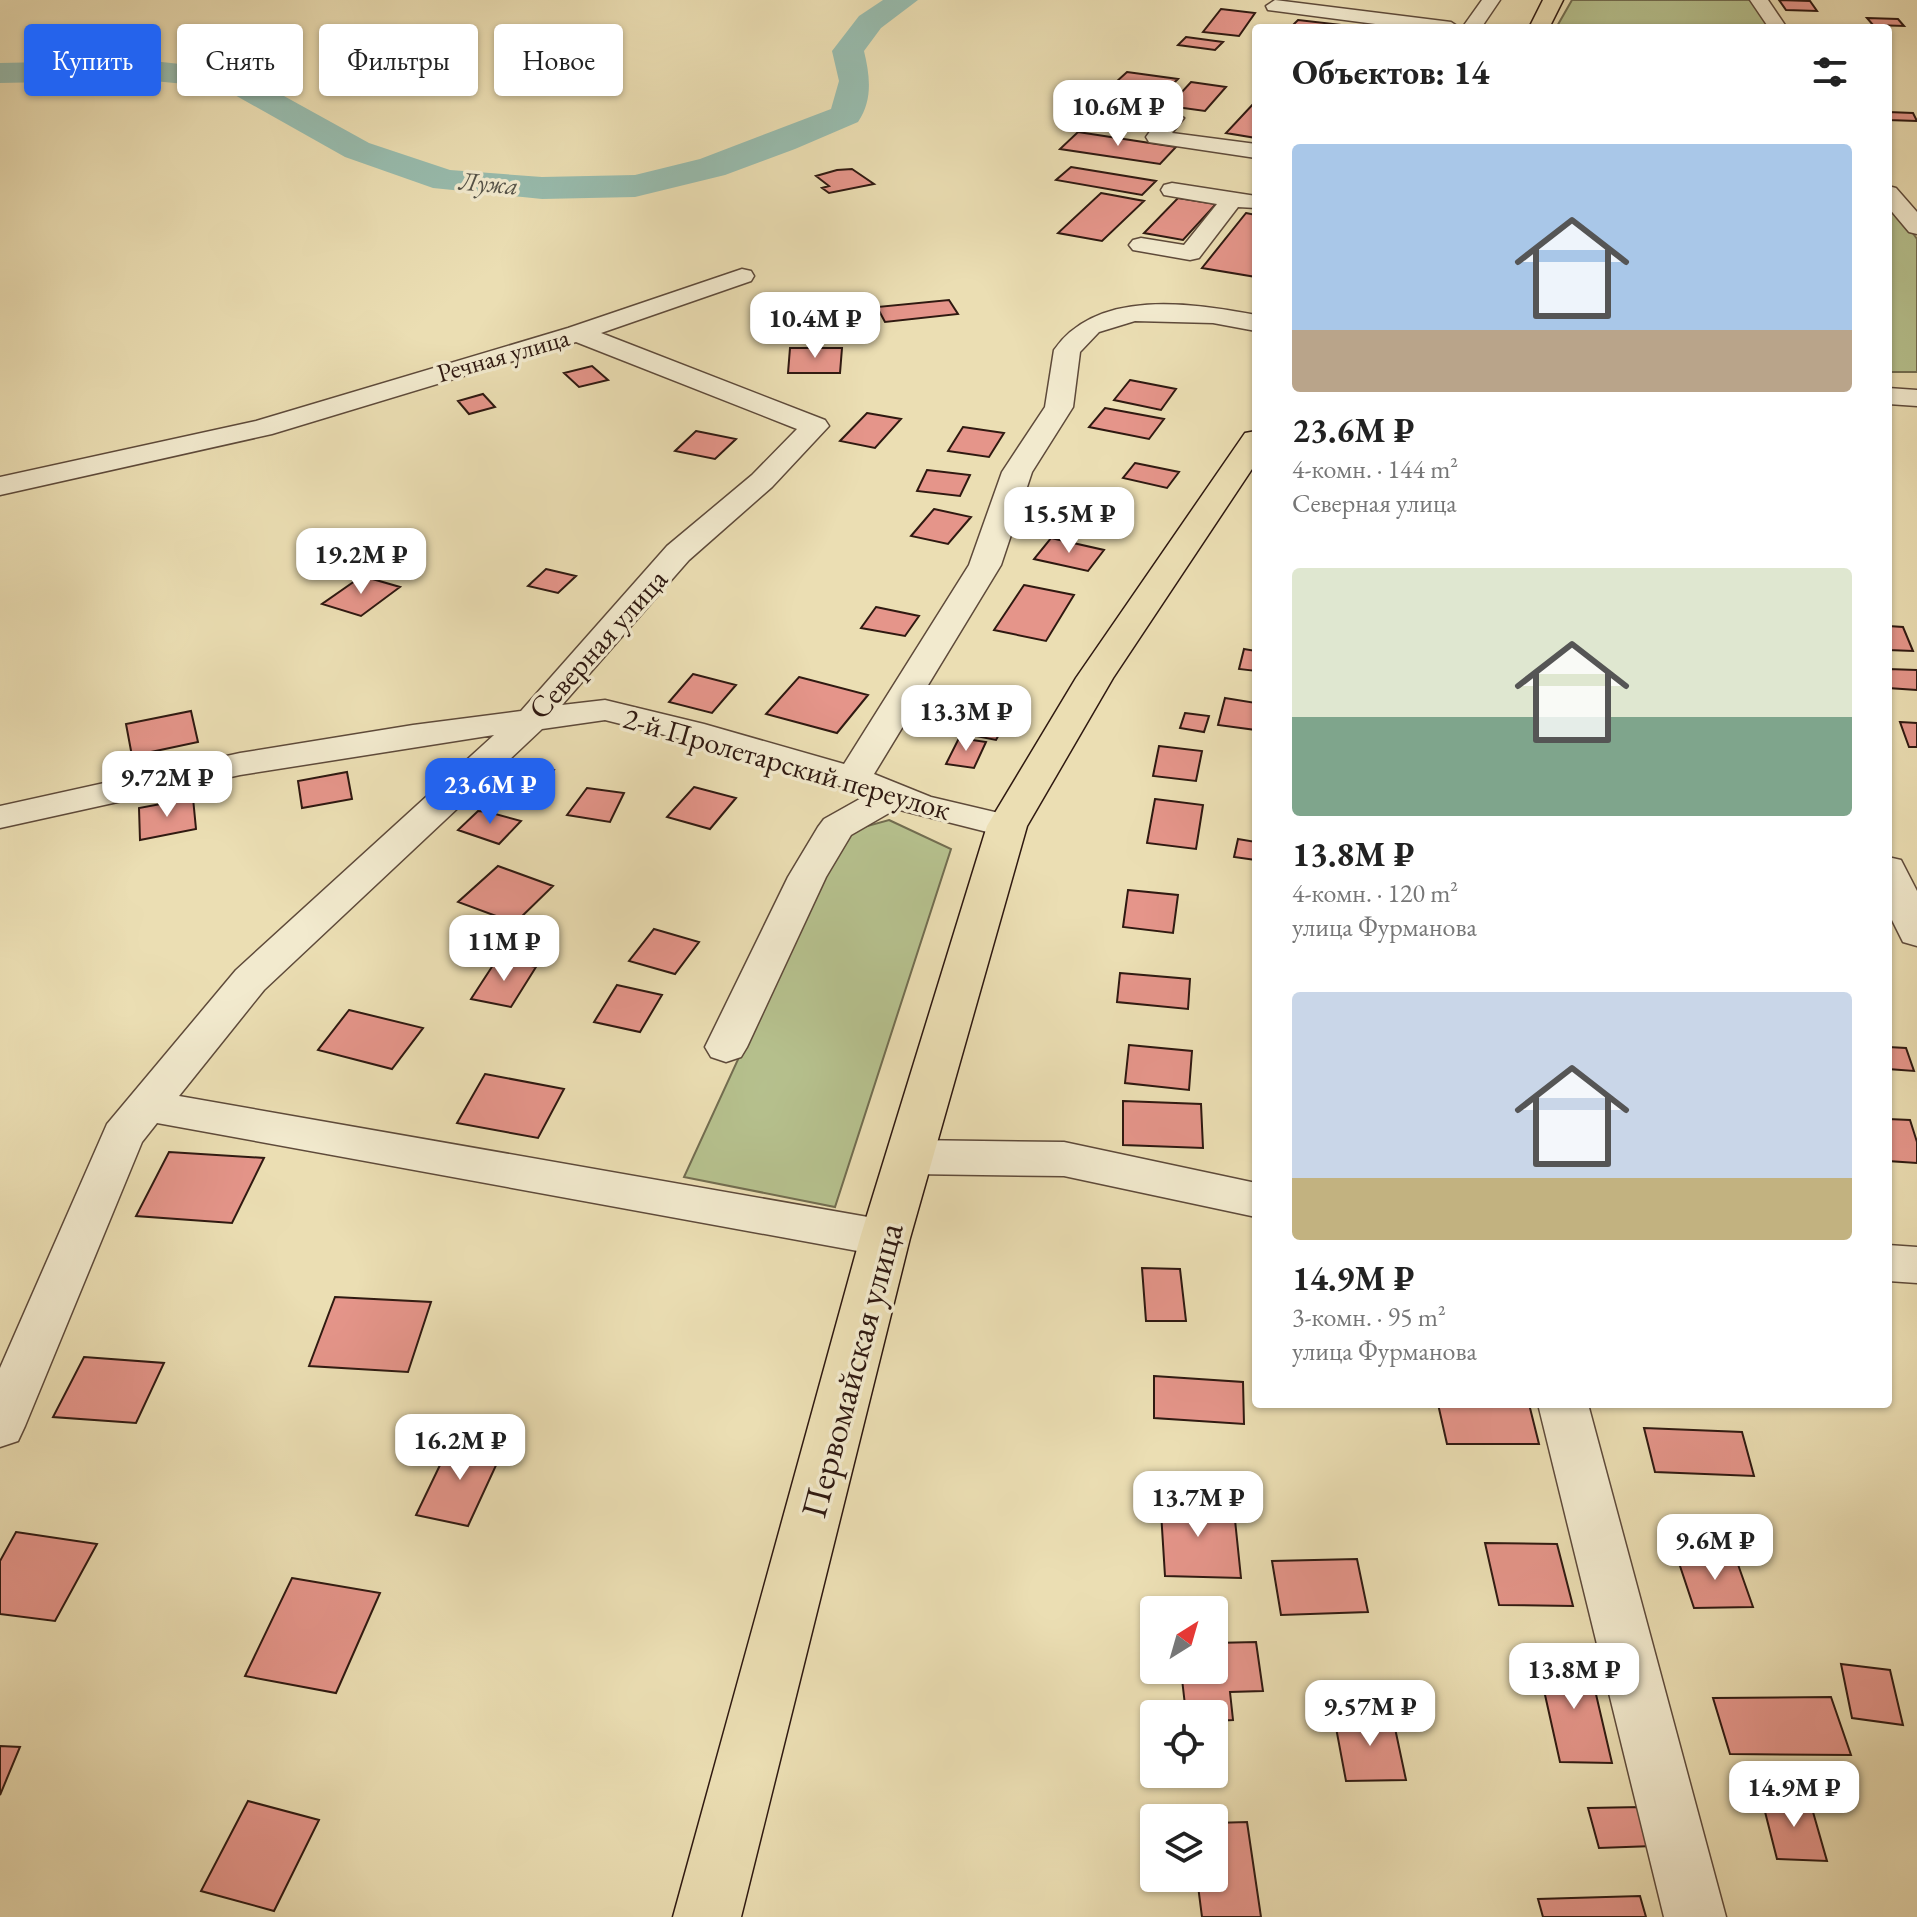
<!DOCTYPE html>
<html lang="ru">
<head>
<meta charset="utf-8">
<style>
	body { margin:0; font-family:"EB Garamond",serif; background:#f2f2f2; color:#222; height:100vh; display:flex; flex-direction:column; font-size:30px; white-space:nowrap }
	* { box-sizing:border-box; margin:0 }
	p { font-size:26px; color:#767676 }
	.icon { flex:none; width:44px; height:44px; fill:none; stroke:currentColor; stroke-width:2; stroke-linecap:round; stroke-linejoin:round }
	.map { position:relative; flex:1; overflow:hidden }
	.side { position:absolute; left:1252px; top:24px; width:640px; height:1384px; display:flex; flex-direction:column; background:#fff; border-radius:8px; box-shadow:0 2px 6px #0004 }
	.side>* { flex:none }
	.hud { position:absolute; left:24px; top:24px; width:760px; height:72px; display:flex; gap:16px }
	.needle { width:52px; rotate:37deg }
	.fabs { position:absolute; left:1140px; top:1596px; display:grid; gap:16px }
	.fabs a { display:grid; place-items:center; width:88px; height:88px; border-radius:8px; background:#fff; box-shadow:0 2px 6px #0004; font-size:40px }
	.price { position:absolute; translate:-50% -68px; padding:0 18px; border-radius:16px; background:#fff; color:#222; font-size:26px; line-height:52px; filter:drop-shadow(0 2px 4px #0008) }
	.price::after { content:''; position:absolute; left:50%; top:48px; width:24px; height:18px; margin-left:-12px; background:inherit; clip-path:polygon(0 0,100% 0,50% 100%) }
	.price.on { background:#2563eb; color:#fff }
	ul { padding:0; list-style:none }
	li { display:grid; align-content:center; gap:16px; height:424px; padding:0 40px }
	li span { display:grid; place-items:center; height:248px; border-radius:8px; color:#555 }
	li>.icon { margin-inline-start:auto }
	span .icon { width:144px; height:144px; fill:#fffc; stroke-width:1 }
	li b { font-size:34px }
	h2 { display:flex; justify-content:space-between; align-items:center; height:96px; padding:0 40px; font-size:34px }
	.tag { padding:0 28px; border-radius:8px; background:#fff; box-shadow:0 2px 6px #0004; font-size:28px; line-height:72px }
	.tag.on { background:#2563eb; color:#fff }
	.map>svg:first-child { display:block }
</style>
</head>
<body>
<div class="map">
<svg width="1917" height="1917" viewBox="0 0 1917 1917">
	<rect width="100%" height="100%" fill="#ebdeb3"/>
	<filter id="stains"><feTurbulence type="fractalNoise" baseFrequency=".0025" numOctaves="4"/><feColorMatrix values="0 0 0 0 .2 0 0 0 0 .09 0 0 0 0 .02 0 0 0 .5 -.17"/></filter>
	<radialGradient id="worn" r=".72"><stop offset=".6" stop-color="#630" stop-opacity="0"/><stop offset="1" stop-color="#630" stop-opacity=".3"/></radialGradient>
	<!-- green -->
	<path fill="#b6c18e" stroke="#726d50" stroke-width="2" d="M1572,0H1753L1769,28H1556Z
		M1888,198L1917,239V372H1888Z
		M889,820L951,849L835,1207L684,1177L842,833Z"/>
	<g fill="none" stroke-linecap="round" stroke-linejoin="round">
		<!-- river -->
		<path fill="#98bcae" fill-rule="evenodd" d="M883,0H918L881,28L864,51C870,76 873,100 858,122L795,149L725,175L635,197L542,199L433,188L345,157L233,94L206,86L143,80L0,83V63L143,60L208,67L255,80L369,143L450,170L542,177L635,175L700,159L831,109L839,81L832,51L859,16Z"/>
	</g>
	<!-- building -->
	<path fill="#e5958a" stroke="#2f1911" stroke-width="2" d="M1779,0L1810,1L1817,11L1786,10Z
		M1221,9L1255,13L1239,36L1203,32Z
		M1867,18L1898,19L1904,26L1873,25Z
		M1298,20L1342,25L1340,28H1290Z
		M1186,37L1223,42L1215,50L1178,45Z
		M1127,72L1178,79L1125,131L1071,123Z
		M1191,82L1226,87L1205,111L1169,106Z
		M1255,102L1256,138L1226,133Z
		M1888,112L1913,113L1917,121L1888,120Z
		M1078,132L1176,147L1160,164L1060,149Z
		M1071,167L1156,181L1142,195L1056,180Z
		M852,169L874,184L829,193L822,188L829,186L816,176L837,170Z
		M1101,193L1144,201L1102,241L1058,233Z
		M1178,198L1216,204L1183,240L1144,233Z
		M1246,213L1256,215V277L1202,268Z
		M949,300L958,314L885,322L877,307Z
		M790,348H842L840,373H788Z
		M592,366L608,380L579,387L564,373Z
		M1130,380L1176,389L1161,410L1114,400Z
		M483,394L495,407L469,414L458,401Z
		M1105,408L1164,419L1149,439L1089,427Z
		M867,413L901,419L875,448L840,441Z
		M963,427L1004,433L989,457L948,451Z
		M696,431L736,439L715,459L675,451Z
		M1135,463L1179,472L1167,488L1123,478Z
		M927,470L970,475L960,496L917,491Z
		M934,509L971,517L948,544L911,536Z
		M1051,538L1104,550L1088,571L1034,559Z
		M546,569L576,576L558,593L528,586Z
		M362,576L400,587L361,616L322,604Z
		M1024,585L1074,595L1046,641L994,630Z
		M876,607L919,616L905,636L861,628Z
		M1888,626L1903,627L1913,651L1888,650Z
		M1244,649L1256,651V671L1239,669Z
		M1888,669L1917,670V690L1888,688Z
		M693,674L736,685L712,713L669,702Z
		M799,677L868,695L837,733L766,714Z
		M943,696L1013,710L996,740L925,726Z
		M1225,698L1256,703V730L1218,725Z
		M191,711L198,742L132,756L126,724Z
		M1185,713L1209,716L1204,732L1180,728Z
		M1900,722L1917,723V747H1909Z
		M959,738L986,742L974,768L946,764Z
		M1159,746L1202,751L1196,781L1153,776Z
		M519,764L554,770L538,797L497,790Z
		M347,772L352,799L302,808L298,781Z
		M694,787L736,798L710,829L667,817Z
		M587,788L624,793L610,822L567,815Z
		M193,798L196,829L140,840L139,808Z
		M1155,799L1203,805L1196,849L1147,843Z
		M478,811L488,812L521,821L499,844L458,830Z
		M1238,839L1256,842V860L1234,857Z
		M498,866L553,886L515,923L458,902Z
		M1128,890L1178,895L1173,933L1123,927Z
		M654,929L699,942L675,974L629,961Z
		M497,959L536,967L511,1007L471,999Z
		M1120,973L1190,979L1188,1009L1117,1002Z
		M617,985L662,995L640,1032L594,1022Z
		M349,1010L423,1028L392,1069L318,1050Z
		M1129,1045L1192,1051L1189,1090L1125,1083Z
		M1888,1047L1906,1048L1914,1071L1888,1069Z
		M485,1074L564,1089L538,1138L457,1123Z
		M1123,1101L1201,1104L1203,1148L1123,1145Z
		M1888,1119L1910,1120L1917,1142V1163L1888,1161Z
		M169,1152L264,1158L232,1223L136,1216Z
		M1142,1268L1180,1269L1186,1321H1146Z
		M335,1297L431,1302L408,1372L309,1366Z
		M84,1357L164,1363L136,1423L53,1417Z
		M1154,1376L1243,1382L1244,1424L1154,1418Z
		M1438,1404H1529L1539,1444H1447Z
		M1644,1428L1742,1432L1754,1476L1655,1472Z
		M453,1438L504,1448L468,1526L416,1515Z
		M1160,1496L1216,1497L1218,1519L1235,1520L1241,1578L1165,1576Z
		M16,1532L97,1544L55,1621L0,1614V1561Z
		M1485,1543L1557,1544L1573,1606L1499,1605Z
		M1735,1556L1753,1607L1694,1608L1677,1557Z
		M1357,1559L1368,1612L1281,1615L1272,1561Z
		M292,1578L380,1593L336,1693L245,1676Z
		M1256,1642L1263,1691L1230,1692L1233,1720L1214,1721V1714H1186L1181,1670H1214V1643Z
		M1537,1659L1588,1660L1612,1763L1560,1762Z
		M1841,1664L1890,1670L1903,1725L1852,1718Z
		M1831,1697L1851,1755L1730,1754L1713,1698Z
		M1392,1714L1406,1780L1346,1781L1334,1717Z
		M0,1746L20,1747L0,1795Z
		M1761,1796L1809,1798L1827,1861L1777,1859Z
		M248,1801L319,1820L274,1911L201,1891Z
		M1642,1807L1653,1846L1599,1848L1588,1808Z
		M1247,1822L1261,1917H1202L1197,1878H1214V1823Z
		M1640,1896L1646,1917H1543L1538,1899Z"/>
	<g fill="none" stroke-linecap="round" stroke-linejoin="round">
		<defs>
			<path id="minor" d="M1275,0L1451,22L1460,28H1406L1268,10L1266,6Z
				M1482,0H1500L1481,28H1462Z
				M1750,0H1768L1787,28H1769Z
				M1174,112L1184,118L1172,133L1256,144V158L1149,142L1146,137C1153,127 1162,115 1174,112Z
				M1172,183L1256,196V208L1238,207L1199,258L1190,260L1133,250L1129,245L1133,240L1141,238L1184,245L1217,204L1164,195L1161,190L1164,185Z
				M1888,186L1896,188L1917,212V234L1909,232L1888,207Z
				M742,269L751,271L754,276L751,281L601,333L825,420L829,426L772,487L689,560L562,705L605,700L704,724L844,764L969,565L1002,472L1045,407L1054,350C1097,288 1192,303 1256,315V331L1213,323L1135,321L1099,332L1080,352L1073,407L1032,472L1001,565L874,774L931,797L1020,818L1026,826L1020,834L1007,837L896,809L851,835L826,877L747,1047L741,1057L726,1062L711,1057L705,1047L788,877L818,827L824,819L865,796L840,786L681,739L605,720L542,729L264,990L179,1096L885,1220L901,1225L908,1238L901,1251L885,1256L157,1123L142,1142L25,1426L18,1441L0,1447V1368L107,1124L236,970L494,735L240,775L0,828V806L240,753L413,725L521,711L667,546L752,475L797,429L576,342L272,434L0,495V477L256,421L568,328Z
				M1888,388L1917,390V406L1888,404Z
				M1888,857L1901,860L1917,891V946L1903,942L1888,912Z
				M910,1140L1064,1142L1256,1183V1217L1064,1176L910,1174L894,1169L888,1157L894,1145Z
				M1888,1245L1917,1247V1283L1888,1281Z
				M1538,1404H1588L1726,1917H1664Z"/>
			<path id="major" d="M1543,0H1563L1549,28H1529Z
				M1256,431V463L1113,678L1027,826L910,1238L741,1917H673L860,1238L987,826L1076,678L1245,433Z"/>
		</defs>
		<!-- minor casing -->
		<use href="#minor" stroke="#5e4a3a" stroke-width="3"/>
		<!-- major casing -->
		<use href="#major" stroke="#2f1911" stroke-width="3"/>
		<!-- minor -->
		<use href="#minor" fill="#f2eace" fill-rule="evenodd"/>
		<!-- major -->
		<use href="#major" fill="#ebdeb3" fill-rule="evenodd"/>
	</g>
	<g text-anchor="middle" stroke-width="7" stroke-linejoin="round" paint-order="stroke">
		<!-- far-water labels -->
		<g font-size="26" font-style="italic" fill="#545248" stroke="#f2eace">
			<text transform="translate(489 183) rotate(5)" y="9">Лужа</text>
		</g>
		<!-- far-street labels -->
		<g font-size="26" fill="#2f1911" stroke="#f2eace">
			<text transform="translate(503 355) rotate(-16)" y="9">Речная улица</text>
		</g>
		<!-- street labels -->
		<g font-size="30" fill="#2f1911" stroke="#f2eace">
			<text transform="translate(598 644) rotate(-48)" y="10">Северная улица</text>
			<text transform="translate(787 764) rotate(16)" y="10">2-й Пролетарский переулок</text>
		</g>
		<!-- near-street labels -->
		<g font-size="36" fill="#2f1911" stroke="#f2eace">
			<text transform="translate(851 1370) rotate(-75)" y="13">Первомайская улица</text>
		</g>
	</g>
	<rect width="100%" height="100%" filter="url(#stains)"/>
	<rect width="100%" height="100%" fill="url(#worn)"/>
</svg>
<div class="fabs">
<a><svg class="needle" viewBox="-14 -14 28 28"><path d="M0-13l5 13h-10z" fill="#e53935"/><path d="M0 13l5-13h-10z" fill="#767676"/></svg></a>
<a><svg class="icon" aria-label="locate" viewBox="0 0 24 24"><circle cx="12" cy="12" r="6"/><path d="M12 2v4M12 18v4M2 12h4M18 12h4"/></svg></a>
<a><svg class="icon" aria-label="layers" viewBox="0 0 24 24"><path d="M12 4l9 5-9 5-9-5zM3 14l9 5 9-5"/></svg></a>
</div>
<b class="price" style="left:1118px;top:148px">10.6M ₽</b>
<b class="price" style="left:815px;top:360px">10.4M ₽</b>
<b class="price" style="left:1069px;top:555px">15.5M ₽</b>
<b class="price" style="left:361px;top:596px">19.2M ₽</b>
<b class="price" style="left:966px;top:753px">13.3M ₽</b>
<b class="price" style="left:167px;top:819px">9.72M ₽</b>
<b class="price on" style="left:490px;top:826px">23.6M ₽</b>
<b class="price" style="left:504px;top:983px">11M ₽</b>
<b class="price" style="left:460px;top:1482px">16.2M ₽</b>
<b class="price" style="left:1198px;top:1539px">13.7M ₽</b>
<b class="price" style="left:1715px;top:1582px">9.6M ₽</b>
<b class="price" style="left:1574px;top:1711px">13.8M ₽</b>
<b class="price" style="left:1370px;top:1748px">9.57M ₽</b>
<b class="price" style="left:1794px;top:1829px">14.9M ₽</b>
<div class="hud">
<a class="tag on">Купить</a>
<a class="tag">Снять</a>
<a class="tag">Фильтры</a>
<a class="tag">Новое</a>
</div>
<section class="side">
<h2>Объектов: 14<svg class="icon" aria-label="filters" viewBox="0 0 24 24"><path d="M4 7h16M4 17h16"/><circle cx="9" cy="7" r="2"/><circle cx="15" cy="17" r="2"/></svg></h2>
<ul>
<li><span style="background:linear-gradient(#a9c7e8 75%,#b9a48a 0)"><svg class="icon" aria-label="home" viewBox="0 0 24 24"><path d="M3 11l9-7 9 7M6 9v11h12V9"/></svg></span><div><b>23.6M ₽</b><p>4-комн. · 144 m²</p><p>Северная улица</p></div></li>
<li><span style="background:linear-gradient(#dfe7d0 60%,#7fa58c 0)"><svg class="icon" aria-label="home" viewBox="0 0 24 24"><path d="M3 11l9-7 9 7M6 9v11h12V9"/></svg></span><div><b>13.8M ₽</b><p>4-комн. · 120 m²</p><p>улица Фурманова</p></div></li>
<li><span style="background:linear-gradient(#c9d6e8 75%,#c2b280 0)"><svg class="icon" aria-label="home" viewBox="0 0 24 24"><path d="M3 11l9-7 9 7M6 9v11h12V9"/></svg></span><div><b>14.9M ₽</b><p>3-комн. · 95 m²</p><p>улица Фурманова</p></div></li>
</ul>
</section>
</div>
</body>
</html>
